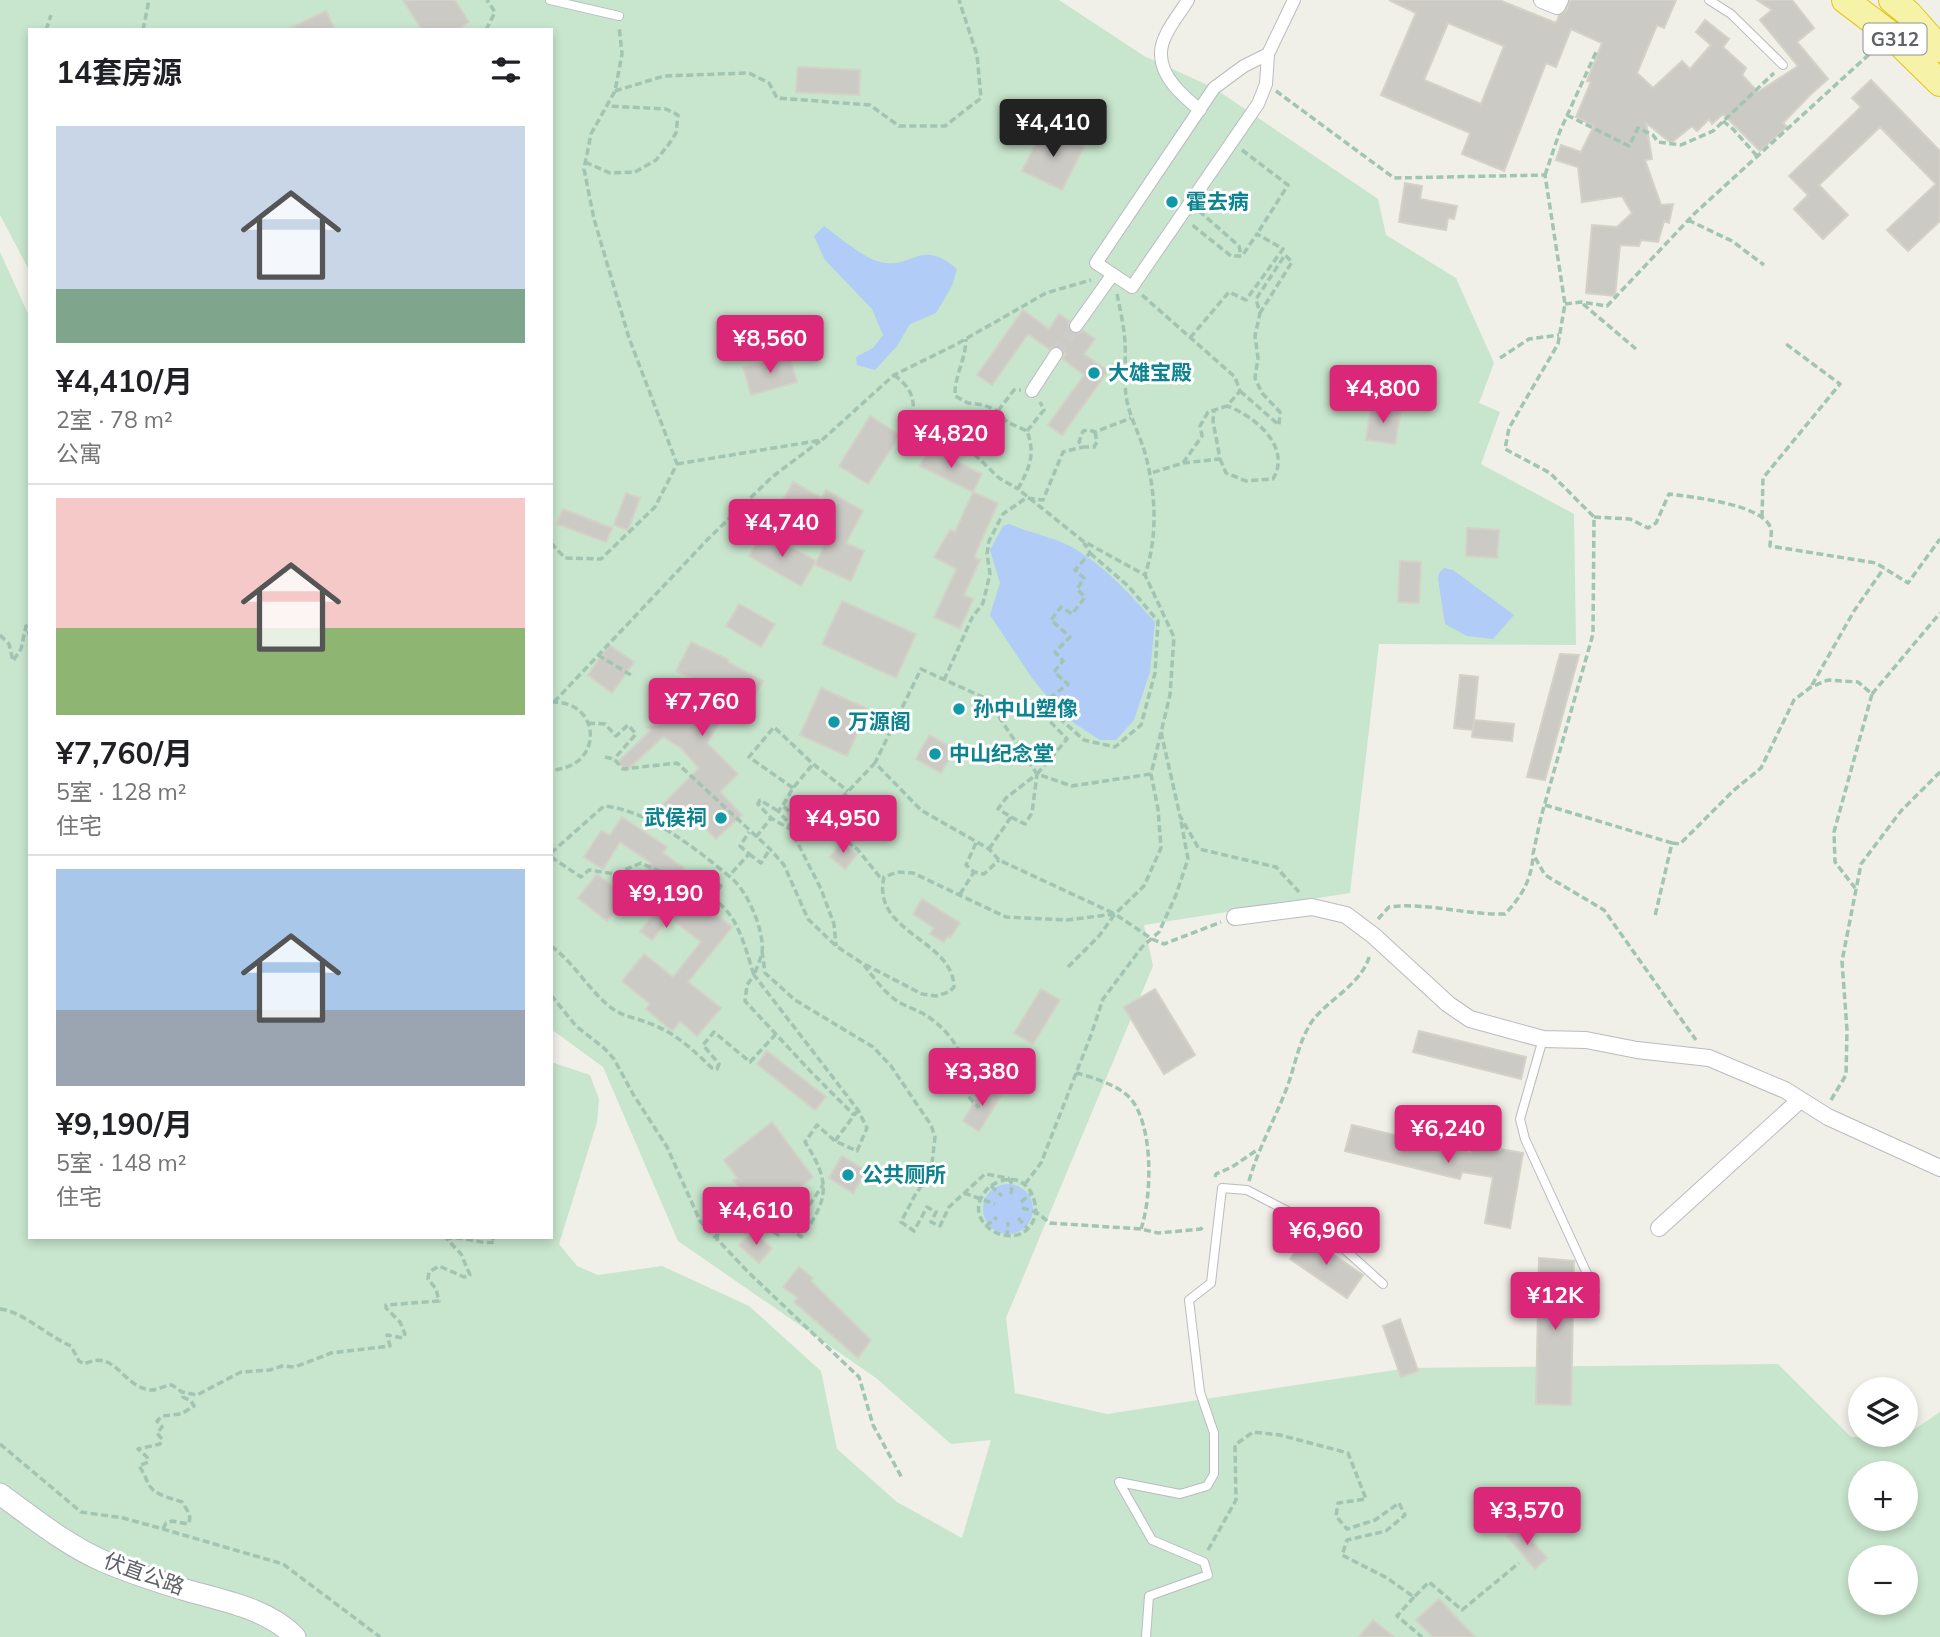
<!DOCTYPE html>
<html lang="zh">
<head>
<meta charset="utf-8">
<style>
	body { margin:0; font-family:Mulish,"Noto Sans SC",sans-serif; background:#f6f6f6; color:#202124; height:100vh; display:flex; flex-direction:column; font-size:26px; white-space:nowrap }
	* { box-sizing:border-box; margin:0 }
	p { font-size:23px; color:#757577 }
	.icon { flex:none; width:38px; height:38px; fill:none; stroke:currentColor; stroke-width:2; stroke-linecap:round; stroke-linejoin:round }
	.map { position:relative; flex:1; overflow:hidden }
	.panel { position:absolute; left:28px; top:28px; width:525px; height:1211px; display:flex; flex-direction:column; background:#fff; border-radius:0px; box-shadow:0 4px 10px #0003 }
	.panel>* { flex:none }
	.fabs { position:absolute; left:1848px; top:1377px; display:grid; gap:14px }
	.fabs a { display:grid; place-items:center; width:70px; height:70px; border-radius:50%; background:#fff; box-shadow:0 4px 10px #0003; font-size:35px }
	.price { position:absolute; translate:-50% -60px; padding:0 16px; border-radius:7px; background:#db2777; color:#fff; font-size:23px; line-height:46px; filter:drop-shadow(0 2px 4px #0008) }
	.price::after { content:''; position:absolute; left:50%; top:42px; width:21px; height:16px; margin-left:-10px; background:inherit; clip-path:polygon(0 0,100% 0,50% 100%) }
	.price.on { background:#222; color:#fff }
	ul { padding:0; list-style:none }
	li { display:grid; align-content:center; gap:14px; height:371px; padding:0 28px }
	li+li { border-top:2px solid #e0e0e0 }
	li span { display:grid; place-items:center; height:217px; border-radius:0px; color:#555 }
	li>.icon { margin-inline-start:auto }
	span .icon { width:126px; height:126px; fill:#fffc; stroke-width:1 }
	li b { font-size:30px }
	h2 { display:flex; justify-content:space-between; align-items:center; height:84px; padding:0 28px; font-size:30px }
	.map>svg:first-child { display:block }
</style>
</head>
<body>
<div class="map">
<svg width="1940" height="1637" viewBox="0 0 1940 1637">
	<rect width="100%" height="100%" fill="#f0f0e8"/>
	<!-- green -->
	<path fill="#c8e5cd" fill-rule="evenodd" d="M0,0H1059L1144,56L1214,88L1378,199L1386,235L1456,278L1494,363L1479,403L1500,412L1481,464L1574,514L1576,645L1379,644L1350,893L1144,925L1153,966L1006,1318L1015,1393L1107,1414L1408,1368L1778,1364L1851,1437H1903L1940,1412V1637H0V252L30,318V1237H551V1062L590,1075L599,1099L597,1122L559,1244L577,1266L598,1275L662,1266L749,1306L821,1371L837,1449L897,1502L962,1538L991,1440L951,1444L876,1378L678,1241L603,1067L551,1029V30H30V272L0,215ZM1860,1474H1906V1519H1860ZM1860,1558H1906V1603H1860Z"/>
	<!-- water -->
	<path fill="#b1ccf7" d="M824,226C838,236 863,258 880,262C914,270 920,237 957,269L952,286L936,313L910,324L897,346L875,370L857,365L856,357L873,348L883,335L872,309L825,260L814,236Z
		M1009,524C1032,534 1059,538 1080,552C1109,570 1132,597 1155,622L1150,672L1134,720L1116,740H1100L1063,716L1032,678L990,615L1000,583L990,550L1003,526Z
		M1444,568L1453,570L1514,615L1493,639L1467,636L1445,624L1438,579L1439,573Z
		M983 1209a25 25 0 1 1 50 0a25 25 0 1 1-50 0Z"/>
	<!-- building -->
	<path fill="#cccac5" stroke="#d4d2c7" stroke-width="2" fill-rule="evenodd" d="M403,0H455L469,22L457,30H422Z
		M1389,0H1499L1556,23L1559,16L1566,11L1570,0H1676L1664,28L1657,25L1637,73L1653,88L1682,61L1690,69L1711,45L1696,32L1705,20L1729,39L1723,47L1746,68L1742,75L1758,92L1798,66L1760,20L1772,10L1757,0H1792L1814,28L1797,42L1828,79L1810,95L1783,123L1787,127L1760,151L1723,114L1712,124L1709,119L1697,131L1692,126L1671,143L1646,123L1652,159L1645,160L1661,205L1673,204L1669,223L1664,221L1658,242L1641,240L1639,246L1620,245L1615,296L1586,293L1592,225L1617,227L1632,213L1622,196L1582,202L1578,167L1556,160L1561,145L1581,152L1594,126L1576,117L1591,82L1587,81L1602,43L1571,29L1556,67L1546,63L1504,171L1462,154L1470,133L1381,95L1416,13ZM1448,23L1504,46L1481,104L1424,80Z
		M326,11L335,30H286Z
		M798,67L860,70L859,95L796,92Z
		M1871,80L1940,151V221L1908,251L1887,230L1936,184L1880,127L1819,185L1848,215L1823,239L1794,209L1808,195L1789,176L1861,107L1852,98Z
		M1044,127L1084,147L1062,190L1022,171Z
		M1405,183L1422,186L1420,199L1457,206L1454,219L1448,218L1446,230L1399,222Z
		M1023,310L1049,329L1059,314L1069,321L1068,329L1072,333L1079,334L1083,331L1095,339L1084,354L1108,371L1062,435L1048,425L1084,375L1063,359L1065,354L1061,347L1056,345L1049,349L1028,334L992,385L977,375Z
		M789,355L797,382L751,395L743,367Z
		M1371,406L1401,410L1395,444L1366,440Z
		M870,416L900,435L868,484L839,466Z
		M929,448L982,474L973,492L920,466Z
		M793,482L822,498L826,490L863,511L846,543L864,551L851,581L815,565L830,532L780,505Z
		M973,492L998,503L974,557L980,560L964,595L973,599L960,629L934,617L956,570L955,568L934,557L950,530L955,532Z
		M626,493L640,498L628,530L614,525Z
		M563,509L612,528L606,542L557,524Z
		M1467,528L1499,530L1497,558L1466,556Z
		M763,531L816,561L801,586L749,556Z
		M1400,561L1421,562L1419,603L1398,602Z
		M842,601L916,634L896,678L822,644Z
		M739,604L775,624L761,647L726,626Z
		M691,642L729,660L728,662L763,681L748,708L734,701L707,743L738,774L720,792L742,815L716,839L690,813L677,825L660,807L699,768L681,748L663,737L626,771L618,762L651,730L647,727L669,722L695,680L676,671Z
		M609,645L634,662L612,693L588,675Z
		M1560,654L1579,655L1545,780L1527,777Z
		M1460,675L1478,677L1473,730L1454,728Z
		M821,688L868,709L847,756L800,735Z
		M1474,720L1514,724L1512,741L1472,737Z
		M929,735L955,749L941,773L916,759Z
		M622,817L667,847L663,853L684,868L675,882L732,927L688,982L721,1008L697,1036L680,1021L672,1031L646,1009L650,1004L622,981L644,954L673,977L701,942L670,918L652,940L640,931L654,914L629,899L651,863L620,842L603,869L584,857L601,831L610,835Z
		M841,842L857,854L845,869L830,857Z
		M597,874L627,898L607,921L578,898Z
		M922,899L960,923L950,938L948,936L944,942L930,934L934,928L913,914Z
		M1041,989L1060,1000L1033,1044L1014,1033Z
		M1155,989L1195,1055L1164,1074L1124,1007Z
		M1419,1031L1526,1057L1521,1079L1413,1052Z
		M767,1051L826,1097L815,1110L757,1064Z
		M984,1086L1001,1096L979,1131L963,1121Z
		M772,1122L813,1177L786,1198L790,1204L765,1222L733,1180L737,1178L724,1160Z
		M1352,1125L1471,1153L1473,1144L1523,1153L1510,1228L1485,1223L1493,1177L1462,1172L1460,1179L1345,1151Z
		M842,1156L866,1171L853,1193L829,1178Z
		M752,1231L772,1248L759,1263L739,1245Z
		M1306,1236L1363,1275L1347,1298L1290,1259Z
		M1539,1258L1574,1261L1571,1405L1536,1404Z
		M799,1267L813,1278L811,1281L871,1340L858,1358L794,1302L798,1298L783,1287Z
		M1400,1319L1418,1371L1401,1377L1383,1326Z
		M1519,1526L1547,1558L1535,1569L1507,1536Z
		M1439,1599L1475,1637H1433L1416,1620Z
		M1373,1620L1394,1637H1359Z"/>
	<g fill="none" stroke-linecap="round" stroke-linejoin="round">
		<!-- pedestrian-tunnel -->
		<path stroke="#ccccc8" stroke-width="12" stroke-dasharray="12 6" stroke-linecap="butt" d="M1056,354L1076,326"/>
		<defs>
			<path id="service" d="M550,0L619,16
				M1709,0L1731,14L1783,65
				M1543,1039L1520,1119L1525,1139L1595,1291
				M1146,1637L1149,1596L1208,1575L1204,1562L1152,1540L1119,1482L1180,1494L1207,1486L1214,1474V1433L1200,1392L1189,1300L1211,1283L1222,1188L1247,1190L1322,1229L1383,1284"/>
			<path id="pedestrian" d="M1188,0C1179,15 1161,35 1161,53C1160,77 1184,97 1200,110
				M1268,54L1266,84L1258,104L1132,287L1096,263L1214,88L1244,66Z
				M1268,54L1294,0
				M1076,326L1113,274
				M1032,391L1056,354"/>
			<path id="minor" d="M1542,0L1557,6L1560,0
				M1235,917L1312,907L1346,915L1374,936L1448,1004L1470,1019L1543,1039L1586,1040L1637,1050L1709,1058L1785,1090L1828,1117L1940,1168
				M1659,1228L1800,1100"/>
			<path id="secondary" d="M0,1494C32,1517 66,1545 103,1561C131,1573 159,1582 189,1591C224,1601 269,1609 295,1637"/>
			<path id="trunk" d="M1845,0L1890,34L1940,83
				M1892,0L1908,13L1940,49"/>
		</defs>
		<!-- service casing -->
		<use href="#service" stroke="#babbc0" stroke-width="10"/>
		<!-- pedestrian casing -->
		<use href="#pedestrian" stroke="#babbc0" stroke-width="14"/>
		<!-- minor casing -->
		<use href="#minor" stroke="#babbc0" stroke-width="18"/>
		<!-- secondary casing -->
		<use href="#secondary" stroke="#b9bbc0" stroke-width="23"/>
		<!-- trunk casing -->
		<use href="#trunk" stroke="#e2c616" stroke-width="28"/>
		<!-- path -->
		<path stroke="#a1c5b2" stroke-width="3.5" stroke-dasharray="7 3.5" stroke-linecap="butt" d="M46,30L51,15
			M143,30L149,0
			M486,30L495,12L487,0
			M615,91L664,76L749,73L769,83L777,98L870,105L899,126H945L981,98L977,55L959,0
			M1276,91L1394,178L1545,175L1565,304L1558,344L1509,428L1505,449L1550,473L1594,517L1593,634L1541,817L1533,854L1545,875L1604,910L1696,1040
			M1567,115L1629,146L1638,128L1653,135L1658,142L1681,145L1713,131L1774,73
			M1723,121L1733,129L1757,156
			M1242,150L1288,185L1257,234
			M585,162L610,173L635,172L656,160L669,144L676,133L678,115L666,109L607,106
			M1545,175L1560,131L1597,50
			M1199,211L1239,246L1241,255
			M1688,220L1732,241L1764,265
			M1117,294C1120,309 1124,326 1125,342C1126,360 1124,378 1126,396C1129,416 1139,433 1145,453C1156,493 1158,536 1145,575
			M1142,295L1235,377L1240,391L1227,406L1208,412L1200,426L1202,436L1183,463L1148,474
			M1565,304L1581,302L1607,306L1695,213L1875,49
			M1583,304L1636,349
			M1190,338L1229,292L1246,300L1283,249L1257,234L1242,256H1231L1191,224
			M1500,358L1529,339L1559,335
			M894,375C915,390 915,403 912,425L970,450L999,478L1018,489
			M1240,391L1279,425L1280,412L1262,393L1255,378L1258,358L1255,336L1260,313L1256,299L1285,255L1292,262L1260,313
			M998,411L1014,390H1021
			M1027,431L1044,410L1040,402
			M1095,432L1097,442L1094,447H1083L1079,442L1083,431L1089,430L1095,432L1131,418
			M1220,459L1226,473L1246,481L1273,479C1292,447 1255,416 1227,406
			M1183,463L1220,459L1213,421L1214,410
			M677,464L822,440L894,375L955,345L1046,293L1091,280
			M1594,517L1630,519L1648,528L1656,523L1669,494C1692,497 1764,504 1771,529C1772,534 1770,542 1770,546L1876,563L1908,583L1940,539
			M1762,517L1763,478L1840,384L1786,344
			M551,543L565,558L601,559L655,507L677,464L629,338L594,219L584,169L591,134L615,91L622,54L619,26
			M0,635L9,644L13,661L21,649L26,626L30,636
			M598,655L634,677
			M944,680L972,618L983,603L990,574L987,554L989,541L1003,514L1026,498L1043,500L1063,452L1083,447
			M1812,685L1854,611L1884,568
			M1872,694L1940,613
			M1047,701L1057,716L1084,740L1115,747L1141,725L1155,673L1158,621L1128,586L1090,553
			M551,702C602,700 605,768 551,770
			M554,702L708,539L772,477L820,441
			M588,723L605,724L616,736L628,725L636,734L614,759
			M1161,732L1180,816L1199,849L1276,867L1299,892
			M605,757L614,759L623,769L677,763L770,849L784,865L808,919L836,946L862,963L922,994L936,996L949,992L954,987C953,939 871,933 884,877L897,872L913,873L1006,917L1067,920L1115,914L1144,886L1161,848L1158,809L1151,774L1170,695L1174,637L1145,575L1083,541L1018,489C1029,468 1036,455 1027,431L1007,422L998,411L984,405L968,403L955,396C954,377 966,359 966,339
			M1037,774L1067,739L1037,708L1068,684L1054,672L1063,661L1055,652L1070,637L1051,620L1061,607L1072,614L1085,597L1077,589L1084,578L1075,570L1090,553L1084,543
			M793,788L749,757L774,727L813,764L848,791
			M783,805L793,788L813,764
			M1545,805L1672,843L1655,916
			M778,811L760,800L758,804L771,818L788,828L790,824L778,811L783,806L797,818L804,808L858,850L883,881
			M820,821L874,764
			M789,826L821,889L834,924L836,946
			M756,837L771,818
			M976,843L966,865L974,872L984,874L999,860
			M1672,843L1680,844L1733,791L1761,768L1794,700L1811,687L1828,680L1858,682L1872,694L1834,832L1835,862L1855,888
			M989,849L1011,817L998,809L1006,798L1037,774L1032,813L1025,824L1011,817
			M551,853L604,806C647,810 695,848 729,876L749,854L740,846L749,832
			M749,854L761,863L770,849
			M551,857L581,877L589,870L615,874L641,863C669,876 705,887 726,910C741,927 747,954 754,975C757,968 760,960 762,953C765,930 746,888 729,876
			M960,894L974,872
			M712,897L721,886L709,877L718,867
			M1113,913L999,860L989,849L921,810L875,763L921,669L987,699L1037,774L1072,786L1151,774
			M1378,919L1389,907C1425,902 1466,915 1505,914C1521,897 1531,881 1533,857
			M551,946C576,964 593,997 616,1011C626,1017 640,1019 651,1024C676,1033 694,1051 712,1068L717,1069L719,1064L703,1045L714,1032L750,1062L775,1035
			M762,951L765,973L795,1000L873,1047L891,1066L931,1125L935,1137L931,1172L915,1195L901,1222L914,1231L927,1207L936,1212L931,1222L940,1226L949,1207L985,1174L1008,1178L1012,1184L1011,1195
			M864,965C873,977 884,992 897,1001C906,1007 918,1010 927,1016C953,1033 972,1063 967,1095L979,1108
			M1068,967L1099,936L1115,914L1152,939L1164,944L1221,922
			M551,995L576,1026L604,1048L614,1059L633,1094L667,1147L700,1221L748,1272L859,1377L873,1425L902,1478
			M1076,1073C1092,1077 1118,1085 1130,1098C1154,1125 1152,1197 1141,1229
			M1831,1100L1846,1075L1847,1030L1842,961L1861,864L1901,811L1940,772
			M835,1141L858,1110
			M1215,1177L1216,1174L1232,1167L1257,1150
			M1249,1181C1258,1149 1274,1121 1286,1090C1294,1070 1297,1048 1308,1028C1321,1002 1362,987 1370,954
			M1025,1184L1041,1163L1091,1035L1103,999L1142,947L1159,932L1176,895L1188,859L1180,816
			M991,1186L1002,1196
			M964,1193L995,1204
			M797,1202L803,1195L807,1199L801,1206L810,1204L823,1185
			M1021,1202L1032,1193
			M1022,1208L1036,1212C1027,1258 963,1229 982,1196C987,1189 990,1185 998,1182C1021,1173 1035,1189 1036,1212L1050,1223L1141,1229L1158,1233L1201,1229L1204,1225
			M1018,1218L1028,1229
			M986,1226L997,1217
			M1007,1237L1008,1222
			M717,1241L718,1230L710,1209L721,1195L753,1215L778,1235L786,1226L801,1237C830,1199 830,1181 805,1142L817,1125L835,1141L857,1151L867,1128L858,1110L754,975L747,985L745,1001L813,1074L854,1115
			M0,1309C22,1311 49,1337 71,1346L79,1361L84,1364C116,1349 121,1385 149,1390C157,1391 164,1385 172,1385L182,1392L197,1395L241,1372L270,1370L282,1366L295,1367L331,1353L390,1346L387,1335L403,1338L405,1334L400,1322L386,1308V1305L439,1301L436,1289L428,1279L429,1272L439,1266L464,1277L470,1275L461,1254L447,1239C463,1235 480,1245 495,1242L492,1237
			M0,1444L81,1512L123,1518L156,1527L283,1564L380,1637
			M163,1529L166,1523L172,1521L188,1524C193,1516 186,1509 182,1502C169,1497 153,1496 147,1481C144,1474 143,1472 139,1466L148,1462L147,1457L138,1449L160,1444L162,1439L157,1433L162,1427L157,1421L162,1416L181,1414L194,1406L191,1401L183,1397L184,1393
			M1208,1550L1236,1500L1235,1445L1253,1432L1280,1435L1348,1453L1366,1499L1338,1503L1336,1516L1347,1529L1375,1520L1399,1503L1405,1515L1386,1531L1347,1540L1342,1555L1387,1578L1414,1597L1429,1582L1462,1610L1519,1563
			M1414,1597L1397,1616L1422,1637"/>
		<!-- service -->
		<use href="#service" stroke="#fff" stroke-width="8"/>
		<!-- pedestrian -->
		<use href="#pedestrian" stroke="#fff" stroke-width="12"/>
		<!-- minor -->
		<use href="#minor" stroke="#fff" stroke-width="16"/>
		<!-- secondary -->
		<use href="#secondary" stroke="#fff" stroke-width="21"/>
		<!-- trunk -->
		<use href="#trunk" stroke="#f6f2a8" stroke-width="26"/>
	</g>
	<!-- markers -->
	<g fill="#0f9aa8" stroke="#fff" stroke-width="2.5">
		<circle cx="1172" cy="202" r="7"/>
		<circle cx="1094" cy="373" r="7"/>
		<circle cx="959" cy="709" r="7"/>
		<circle cx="834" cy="722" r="7"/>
		<circle cx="935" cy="754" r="7"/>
		<circle cx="721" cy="818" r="7"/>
		<circle cx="848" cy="1175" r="7"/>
	</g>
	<g text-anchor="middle" stroke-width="6" stroke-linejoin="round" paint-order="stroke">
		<!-- shield labels -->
		<rect fill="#fff" stroke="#8f9095" stroke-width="2" x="1863.5" y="23.5" width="63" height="31" rx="5"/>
		<g font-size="19" font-weight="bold" fill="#5f6167">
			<text x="1895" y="46">G312</text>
		</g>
		<!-- culture labels -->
		<g font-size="21" font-weight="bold" fill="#0d838f" stroke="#fff" text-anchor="start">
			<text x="1186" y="209">霍去病</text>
			<text x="1108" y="380">大雄宝殿</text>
			<text x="973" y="716">孙中山塑像</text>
			<text x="848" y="729">万源阁</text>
			<text x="949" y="761">中山纪念堂</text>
			<text x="707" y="825" text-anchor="end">武侯祠</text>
			<text x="862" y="1182">公共厕所</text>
		</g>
		<!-- street labels -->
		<g font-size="21" fill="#5f6167" stroke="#fff">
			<text transform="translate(144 1574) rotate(20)" y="7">伏直公路</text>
		</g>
	</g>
</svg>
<div class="fabs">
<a><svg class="icon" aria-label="layers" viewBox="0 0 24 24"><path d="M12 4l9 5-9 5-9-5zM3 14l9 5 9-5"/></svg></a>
<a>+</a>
<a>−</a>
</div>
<b class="price on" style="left:1053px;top:159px">¥4,410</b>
<b class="price" style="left:770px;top:375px">¥8,560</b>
<b class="price" style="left:1383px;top:425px">¥4,800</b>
<b class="price" style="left:951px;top:470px">¥4,820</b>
<b class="price" style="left:782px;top:559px">¥4,740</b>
<b class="price" style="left:702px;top:738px">¥7,760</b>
<b class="price" style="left:843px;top:855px">¥4,950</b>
<b class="price" style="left:666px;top:930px">¥9,190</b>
<b class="price" style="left:982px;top:1108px">¥3,380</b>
<b class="price" style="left:1448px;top:1165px">¥6,240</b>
<b class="price" style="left:756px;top:1247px">¥4,610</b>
<b class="price" style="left:1326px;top:1267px">¥6,960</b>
<b class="price" style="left:1555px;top:1332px">¥12K</b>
<b class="price" style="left:1527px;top:1547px">¥3,570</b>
<section class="panel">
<h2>14套房源<svg class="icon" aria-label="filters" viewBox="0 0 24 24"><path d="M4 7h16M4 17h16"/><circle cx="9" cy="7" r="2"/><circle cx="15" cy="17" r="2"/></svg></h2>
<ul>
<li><span style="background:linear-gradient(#c9d6e8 75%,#7fa58c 0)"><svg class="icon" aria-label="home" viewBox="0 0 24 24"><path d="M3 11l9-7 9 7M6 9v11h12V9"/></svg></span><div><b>¥4,410/月</b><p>2室 · 78 m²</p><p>公寓</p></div></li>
<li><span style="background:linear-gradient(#f6c9c9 60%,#8fb573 0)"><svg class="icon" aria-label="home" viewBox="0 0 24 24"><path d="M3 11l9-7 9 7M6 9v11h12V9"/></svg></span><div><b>¥7,760/月</b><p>5室 · 128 m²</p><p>住宅</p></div></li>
<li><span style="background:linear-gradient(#a9c7e8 65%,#9aa5b1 0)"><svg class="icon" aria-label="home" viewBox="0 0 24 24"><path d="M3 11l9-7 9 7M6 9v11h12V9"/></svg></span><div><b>¥9,190/月</b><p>5室 · 148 m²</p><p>住宅</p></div></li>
</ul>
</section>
</div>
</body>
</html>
